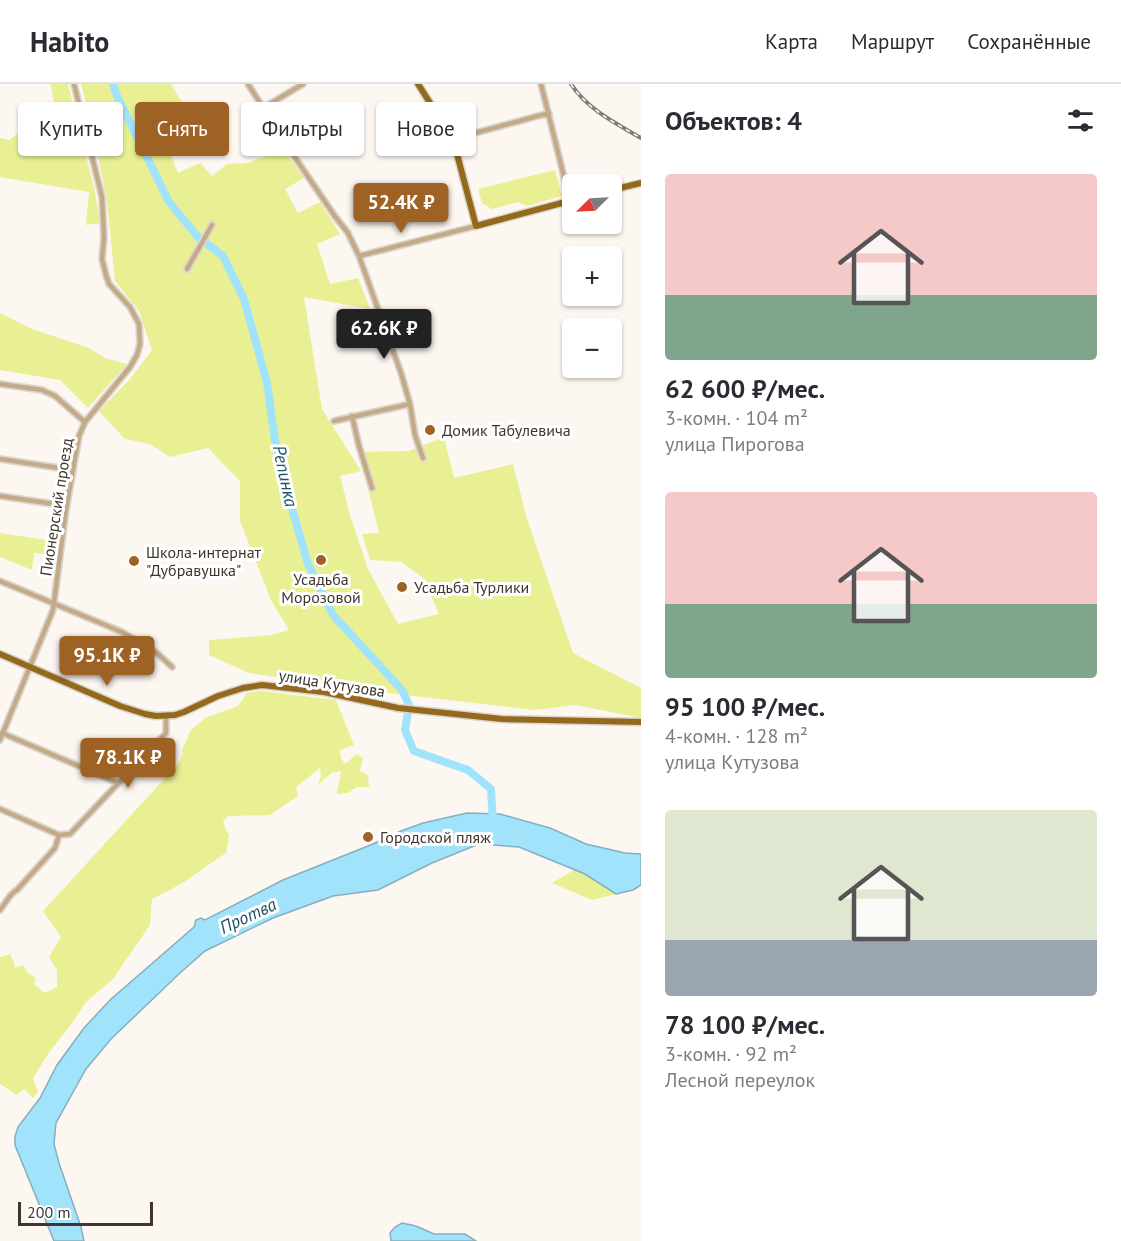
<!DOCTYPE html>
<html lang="ru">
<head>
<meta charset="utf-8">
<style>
	body { margin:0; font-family:"PT Sans",sans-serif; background:#f2f2f3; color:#2b2b33; height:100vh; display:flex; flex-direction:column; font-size:22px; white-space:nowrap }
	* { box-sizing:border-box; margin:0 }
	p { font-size:20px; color:#7c7c81 }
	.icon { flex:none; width:33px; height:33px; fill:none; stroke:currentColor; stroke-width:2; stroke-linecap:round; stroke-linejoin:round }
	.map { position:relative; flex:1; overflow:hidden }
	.drawer { display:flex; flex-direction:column; background:#fff; width:480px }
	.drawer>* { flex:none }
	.guide { position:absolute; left:18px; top:18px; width:532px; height:54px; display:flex; gap:12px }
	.needle { width:39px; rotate:246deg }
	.tools { position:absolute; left:562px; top:90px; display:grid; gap:12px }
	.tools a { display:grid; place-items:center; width:60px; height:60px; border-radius:6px; background:#fff; box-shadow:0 2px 4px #0004; font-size:30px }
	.scale { position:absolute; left:18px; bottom:15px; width:135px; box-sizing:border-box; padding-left:6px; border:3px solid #40362d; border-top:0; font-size:16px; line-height:21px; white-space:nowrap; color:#40362d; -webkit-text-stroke:4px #fff; paint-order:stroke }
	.price { position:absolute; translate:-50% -51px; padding:0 14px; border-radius:6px; background:#9e6224; color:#fff; font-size:20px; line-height:39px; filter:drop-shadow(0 2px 3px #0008) }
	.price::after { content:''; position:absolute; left:50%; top:36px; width:18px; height:14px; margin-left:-9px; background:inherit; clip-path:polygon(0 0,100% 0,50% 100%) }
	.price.current { background:#222; color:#fff }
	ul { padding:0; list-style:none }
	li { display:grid; align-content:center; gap:12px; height:318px; padding:0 24px }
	li span { display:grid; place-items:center; height:186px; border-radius:6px; color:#555 }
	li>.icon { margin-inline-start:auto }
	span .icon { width:108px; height:108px; fill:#fffc; stroke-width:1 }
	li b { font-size:26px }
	h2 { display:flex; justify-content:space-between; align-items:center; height:72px; padding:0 24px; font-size:26px }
	.pill { padding:0 21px; border-radius:6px; background:#fff; box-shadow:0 2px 4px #0004; font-size:21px; line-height:54px }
	.pill.current { background:#9e6224; color:#fff }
	header { display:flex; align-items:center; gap:36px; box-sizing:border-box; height:84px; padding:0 30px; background:#fff; border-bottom:2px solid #e1e1e2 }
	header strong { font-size:28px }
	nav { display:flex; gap:33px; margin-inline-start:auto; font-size:21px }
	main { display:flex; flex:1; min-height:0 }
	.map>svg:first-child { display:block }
</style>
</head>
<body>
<header>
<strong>Habito</strong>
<nav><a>Карта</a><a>Маршрут</a><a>Сохранённые</a></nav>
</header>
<main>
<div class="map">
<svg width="641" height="1157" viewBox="0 0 641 1157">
	<rect width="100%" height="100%" fill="#fdf7f2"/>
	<!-- green -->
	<path fill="#e8f093" d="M51,0H68L95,108L100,139L86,141L89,108L0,93V54L9,56L54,21Z
		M81,0H171L183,20L186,42L165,57L178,89L200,79L212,92L227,80L248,79L283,65L304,94L285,105L298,129L320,118L340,150L317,160L330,200L358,194L370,225L304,213L322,325L361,387L340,392L350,431L368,485L398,540L439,530L423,494L402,478L370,476L362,450L379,449L359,368L409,367L444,353L454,394L513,380L527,435L573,569L641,604V634L575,621L535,626L405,611L249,589L209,571V556L271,551L289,546L271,516L240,437V397L208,364L170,373L150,360L125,355L99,327L130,295L152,266L139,227L115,197L107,117L92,42Z
		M555,86L562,112L527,122L518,118L492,125L482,119L478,105Z
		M0,229L32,245L89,264L105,274L127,280L88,324L60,296L0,286Z
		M0,449L53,457L50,471L34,469L32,486L0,473Z
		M261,607L336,616L354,661L340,666L341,674L345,680L357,670L363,674L360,687L368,691L369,703H357L348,709L337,710L341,687L331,689L318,701L321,691L320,684L296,703L298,712L270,731L228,732L223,738L229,752L226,769L181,800L152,815L150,841L113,895L86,918L70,942L50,967L33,994L38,1008L33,1014L24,1005L17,1011L0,1000V873L10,870L13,876L15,884L23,881L27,888L36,894L34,900L45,909L57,903V886L49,873L61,853L43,827L178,680L183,669L182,666L191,646L205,634L238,622L247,609Z
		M574,786L585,790L616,810L592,816L552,799Z"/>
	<!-- water -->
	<path fill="#a2e3fc" stroke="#85afbe" stroke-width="1.5" d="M467,729L500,730L550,744L586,760L625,769L641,770V801L633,806L616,810L585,790L519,763L479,760L432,779L378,806L333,812L273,834L205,867L180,889L111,955L86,985L56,1039L54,1060L59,1079L81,1143L84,1157H54L15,1061V1052L18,1043L40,1014L57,981L84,944L110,916L194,843L196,836L201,834L205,836L283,796L373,760L401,747L423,739Z
		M402,1139L416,1142L434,1150H465L476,1157H391L390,1149L395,1143Z"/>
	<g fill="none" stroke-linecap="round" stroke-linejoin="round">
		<!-- river -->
		<path stroke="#a2e3fc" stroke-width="8" d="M113,0L117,12L169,118L198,153L223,172L244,215L267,299L275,356L286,404L308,480L333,531L402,606L409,621L405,646L414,667L468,686L491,705L493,739"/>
		<defs>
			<path id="minor" d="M248,0L290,66L334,131L348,149L359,172L401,289L410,320L415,351L423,374
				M541,0L570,117
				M263,24L303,0
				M453,55L549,29
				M359,172L476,142
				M187,185L212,141
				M0,300L42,306L55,312L85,338
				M352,332L359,362L372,404
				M334,337L410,320
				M0,375L72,386
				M0,412L67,422
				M0,497L122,548L158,570L172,583
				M2,649L118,699
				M0,656L53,526L66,425L79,352L85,338L130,283L137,271L140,260L139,240L130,223L109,200L106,191L102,175L104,154L102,113L74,0
				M0,725L59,751L70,750L166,649V632
				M0,826C6,819 9,810 17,806L55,764L59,751"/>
			<path id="major" d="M418,0L453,55L476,142L573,116
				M612,106L641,99
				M0,570L120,622L145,630L156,632L175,631L184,628L218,612L243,604L262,601L324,608L398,624L502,635L641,638"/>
		</defs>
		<!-- minor casing -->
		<use href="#minor" stroke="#dbd4cf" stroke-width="8"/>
		<!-- major casing -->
		<use href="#major" stroke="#dbd4cf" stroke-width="9"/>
		<!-- minor -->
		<use href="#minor" stroke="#c3ab88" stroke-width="4.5"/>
		<!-- major -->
		<use href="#major" stroke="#94691b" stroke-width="6"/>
		<defs>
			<path id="rail" d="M571,0C587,25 615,39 641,54"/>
		</defs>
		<!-- rail casing -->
		<use href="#rail" stroke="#857d75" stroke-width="4"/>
		<!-- rail -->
		<use href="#rail" stroke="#fff" stroke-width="1.5" stroke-dasharray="4.5" stroke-linecap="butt"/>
	</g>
	<!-- markers -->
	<g fill="#9e6224" stroke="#fff" stroke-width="2">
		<circle cx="430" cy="346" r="6"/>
		<circle cx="321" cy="476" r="6"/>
		<circle cx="134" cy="477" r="6"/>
		<circle cx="402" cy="503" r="6"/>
		<circle cx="368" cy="753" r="6"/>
	</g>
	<g text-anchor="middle" stroke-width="6" stroke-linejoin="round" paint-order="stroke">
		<!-- poi labels -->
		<g font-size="16" fill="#40362d" stroke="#fff" text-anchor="start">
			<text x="442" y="352">Домик Табулевича</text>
			<text x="146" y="474">Школа-интернат<tspan x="146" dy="18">"Дубравушка"</tspan></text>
			<text x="321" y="501" text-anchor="middle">Усадьба<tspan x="321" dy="18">Морозовой</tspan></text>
			<text x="414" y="509">Усадьба Турлики</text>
			<text x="380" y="759">Городской пляж</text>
		</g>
		<!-- street labels -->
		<g font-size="16" fill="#40362d" stroke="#fff">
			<text transform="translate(56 423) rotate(-81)" y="6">Пионерский проезд</text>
			<text transform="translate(332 599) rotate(9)" y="6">улица Кутузова</text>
		</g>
		<!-- water labels -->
		<g font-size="18" font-style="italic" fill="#1f5264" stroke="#fff">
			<text transform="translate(285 392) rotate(78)" y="6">Репинка</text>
			<text transform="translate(248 832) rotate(-25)" y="6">Протва</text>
		</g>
	</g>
</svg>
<div class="tools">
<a><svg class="needle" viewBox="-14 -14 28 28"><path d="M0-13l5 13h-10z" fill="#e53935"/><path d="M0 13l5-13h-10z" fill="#7c7c81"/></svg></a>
<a>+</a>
<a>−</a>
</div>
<div class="scale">200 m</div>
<b class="price" style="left:401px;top:150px">52.4K ₽</b>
<b class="price current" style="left:384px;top:276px">62.6K ₽</b>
<b class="price" style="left:107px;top:603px">95.1K ₽</b>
<b class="price" style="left:128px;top:705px">78.1K ₽</b>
<div class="guide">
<a class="pill">Купить</a>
<a class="pill current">Снять</a>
<a class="pill">Фильтры</a>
<a class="pill">Новое</a>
</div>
</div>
<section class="drawer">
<h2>Объектов: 4<svg class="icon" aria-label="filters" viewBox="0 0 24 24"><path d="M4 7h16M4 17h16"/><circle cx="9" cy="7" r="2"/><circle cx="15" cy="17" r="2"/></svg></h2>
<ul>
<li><span style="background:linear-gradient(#f6c9c9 65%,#7fa58c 0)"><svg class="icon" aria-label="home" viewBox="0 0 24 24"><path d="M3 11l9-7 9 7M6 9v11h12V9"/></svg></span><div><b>62 600 ₽/мес.</b><p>3-комн. · 104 m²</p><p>улица Пирогова</p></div></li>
<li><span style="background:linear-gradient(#f6c9c9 60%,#7fa58c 0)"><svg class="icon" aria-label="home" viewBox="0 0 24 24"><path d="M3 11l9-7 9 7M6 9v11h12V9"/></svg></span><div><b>95 100 ₽/мес.</b><p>4-комн. · 128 m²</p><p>улица Кутузова</p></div></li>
<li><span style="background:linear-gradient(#dfe7d0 70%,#9aa5b1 0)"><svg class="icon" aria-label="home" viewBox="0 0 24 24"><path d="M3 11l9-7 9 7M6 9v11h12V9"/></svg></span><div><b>78 100 ₽/мес.</b><p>3-комн. · 92 m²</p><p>Лесной переулок</p></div></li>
</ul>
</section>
</main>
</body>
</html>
